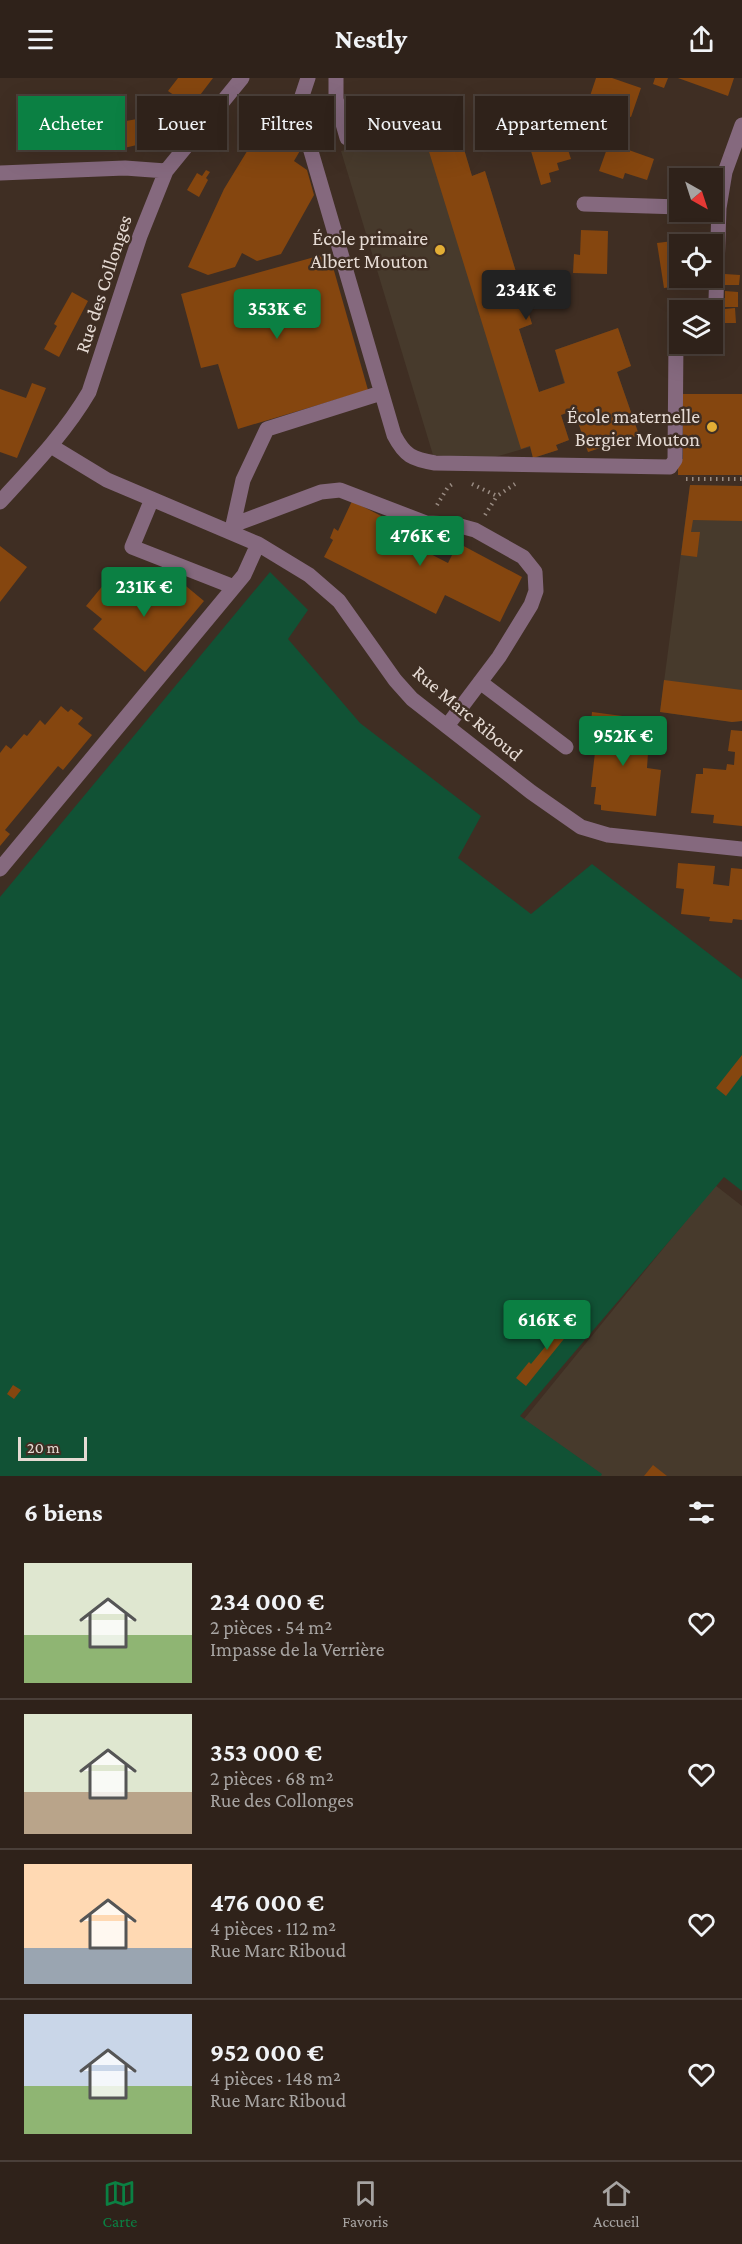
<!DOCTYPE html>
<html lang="fr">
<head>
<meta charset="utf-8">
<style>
	body { margin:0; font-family:"Crimson Pro",serif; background:#372a23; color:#f1f3f6; height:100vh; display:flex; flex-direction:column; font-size:22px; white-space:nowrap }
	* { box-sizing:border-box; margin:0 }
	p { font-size:20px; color:#a7a4a2 }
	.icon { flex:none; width:33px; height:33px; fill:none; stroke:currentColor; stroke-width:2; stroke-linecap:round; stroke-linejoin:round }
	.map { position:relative; height:1398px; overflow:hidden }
	.panel { display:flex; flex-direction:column; background:#2f221a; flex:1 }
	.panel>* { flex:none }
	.guide { position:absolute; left:18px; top:18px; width:706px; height:54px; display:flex; gap:12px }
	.needle { width:39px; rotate:141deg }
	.controls { position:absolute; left:669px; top:90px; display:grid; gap:12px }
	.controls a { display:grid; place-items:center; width:54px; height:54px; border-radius:0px; background:#2f221a; box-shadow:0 6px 24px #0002,0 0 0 2px #4a3f39; font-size:30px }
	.scale { position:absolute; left:18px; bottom:15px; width:69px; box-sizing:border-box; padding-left:6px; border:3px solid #e6dbd4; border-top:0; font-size:16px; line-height:21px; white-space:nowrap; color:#e6dbd4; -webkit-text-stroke:4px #3f2e23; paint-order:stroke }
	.price { position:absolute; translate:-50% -51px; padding:0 14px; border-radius:6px; background:#0b8043; color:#fff; font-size:20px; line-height:39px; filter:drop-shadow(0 2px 3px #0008) }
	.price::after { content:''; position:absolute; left:50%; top:36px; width:18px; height:14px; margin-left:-9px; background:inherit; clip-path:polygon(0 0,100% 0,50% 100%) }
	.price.on { background:#222; color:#fff }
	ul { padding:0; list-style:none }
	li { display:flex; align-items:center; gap:18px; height:150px; padding:0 24px }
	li+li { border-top:2px solid #4a3f39 }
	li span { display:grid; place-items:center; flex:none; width:168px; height:120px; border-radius:0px; color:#555 }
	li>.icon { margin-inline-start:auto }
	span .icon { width:72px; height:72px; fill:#fffc; stroke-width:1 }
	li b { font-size:26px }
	h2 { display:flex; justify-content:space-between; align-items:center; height:72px; padding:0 24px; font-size:26px }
	.pill { padding:0 21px; border-radius:0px; background:#2f221a; box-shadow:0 6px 24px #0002,0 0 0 2px #4a3f39; font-size:21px; line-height:54px }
	.pill.on { background:#0b8043; color:#fff }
	header { display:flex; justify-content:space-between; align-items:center; height:78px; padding:0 24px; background:#2f221a; font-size:27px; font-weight:700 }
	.tabs { display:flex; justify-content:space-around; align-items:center; height:84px; border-top:2px solid #4a3f39; background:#2f221a; font-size:16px; color:#a7a4a2 }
	.tabs a { display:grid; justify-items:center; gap:3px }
	.tabs .on { color:#0b8043 }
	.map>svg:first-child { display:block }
</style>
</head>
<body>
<header><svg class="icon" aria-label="menu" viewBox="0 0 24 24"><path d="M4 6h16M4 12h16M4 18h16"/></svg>Nestly<svg class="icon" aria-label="share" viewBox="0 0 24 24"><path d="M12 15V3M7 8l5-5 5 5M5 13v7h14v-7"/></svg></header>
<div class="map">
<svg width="742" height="1398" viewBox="0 0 742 1398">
	<rect width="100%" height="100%" fill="#3f2e23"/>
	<!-- education -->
	<path fill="#473a2c" d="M455,41L472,98L485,93L532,246L519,251L539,314L564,305L555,272L618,250L631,288L617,294L639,357L588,374L574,333L561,337L569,362L556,367L558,372L533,380L530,369L484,382L433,377L341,73Z
		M690,407L742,408V643L732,644L660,634Z
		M715,1107L742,1128V1398H582L520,1346Z"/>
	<!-- green -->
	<path fill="#115235" d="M270,494L308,532L288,561L360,645L481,738L458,780L531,836L592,786L742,901V1113L724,1099L520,1338L602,1396L601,1398H0V819Z"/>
	<!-- building -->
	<path fill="#85460f" d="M178,0H213L191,29L168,13Z
		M596,0H612L641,10L631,39L588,24Z
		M655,0H668L664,10L653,6Z
		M678,0H734L728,18Z
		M274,29L293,43L301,71L294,83L307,92L314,117L281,176L257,183L242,175L235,189L208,197L188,189L224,111Z
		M137,41L152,48L154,63L124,70L77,71L76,60L64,61L68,44L115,45Z
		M455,41L472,98L485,93L532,246L519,251L539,314L565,305L555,272L618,250L631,288L617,294L639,357L588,374L574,332L561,337L569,362L556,367L558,372L533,380L530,368L521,371L422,51Z
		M562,53L571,81L557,85L559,92L549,95L551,104L541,107L528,63Z
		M609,65L654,81L647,102L625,95L623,101L599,93Z
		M206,92L210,94L206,100L208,102L199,119L187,112L197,95L202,98Z
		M581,152L608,153L607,196L573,195L574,176L580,177Z
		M705,159V166H680V200H708V204L664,210L657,165Z
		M329,175L368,312L238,351L218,286L201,290L181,216Z
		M725,196L740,197L739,207H725Z
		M725,213L738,214V229H725Z
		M72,214L88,223L59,279L44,271L57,248L54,246Z
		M735,230L736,245H725V231Z
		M32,305L46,310L17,380L0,374V311L26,320Z
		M683,316H742V397H678V381H683Z
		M690,407L742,408V443L693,442L691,454H700L697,479L681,477Z
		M352,423L391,443L386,453L448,485L458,465L522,499L500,544L445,517L436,536L324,479L333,462L330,460L334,450L338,453Z
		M0,468L27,489L0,524Z
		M169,494L204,523L145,594L93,551L102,541L86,528L109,500L142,527Z
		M664,602L742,612V643L732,644L660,634Z
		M61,628L68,634L71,631L83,640L78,646L92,657L63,692L58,688L5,752L10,756L0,768V675L6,667L11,671L24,656L27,658L40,642L45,647Z
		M592,634L645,641L641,674L648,675L647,690L661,692L656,738L608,733L601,732V727L594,726L596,709H591L597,657L590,656Z
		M731,652L742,653V748L713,745L714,737L691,735L696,696H703V690L726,692L727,686L734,687L735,674L728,673Z
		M678,785L715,788L713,806L729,808L731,790L742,791V842L733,841L732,845L709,843L710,839L681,836L684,811L676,810Z
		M742,977V997L726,1018L716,1010Z
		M573,1235L580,1241L526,1308L516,1300L529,1284L531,1286Z
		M13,1307L21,1312L14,1321L7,1316Z
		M653,1387L667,1398H644Z"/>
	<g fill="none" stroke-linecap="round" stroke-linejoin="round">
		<!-- path -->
		<path stroke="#998b82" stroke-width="4" stroke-dasharray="1.5 4.5" stroke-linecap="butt" d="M686,401H742
			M472,406L497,418L515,406
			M437,427L448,409L454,405
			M485,437L497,418"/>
		<!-- minor -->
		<path stroke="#85697e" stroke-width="15" d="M308,0L302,18L301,39L394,357C405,378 412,381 435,385L670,389L675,382L676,261L680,260
			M336,0V21L347,60
			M0,95L125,90L166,93
			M584,126L680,129
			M712,253L715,252L719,130L725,94L742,47
			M51,368L107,402L258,466L309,497L339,523L395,602L412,621L531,714L581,749L608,757L742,771
			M152,421L132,469L234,509
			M0,424C32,389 65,355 89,314L140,158L166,93L242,0
			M233,447L243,402L267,351L381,315
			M231,454L233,447L321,414L340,412L426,445L453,446L475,452L523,479L535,494L536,513L531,527L499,579L447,648
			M480,604L566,669
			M0,791L244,497L258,466"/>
	</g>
	<!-- markers -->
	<g fill="#e3ae35" stroke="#3f2e23" stroke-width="2">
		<circle cx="440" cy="172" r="6"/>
		<circle cx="712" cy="349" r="6"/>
	</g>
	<g text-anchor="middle" stroke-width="5" stroke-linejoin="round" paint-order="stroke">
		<!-- poi labels -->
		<g font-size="20" fill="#e6dbd4" stroke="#3f2e23" text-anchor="end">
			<text x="428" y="167">École primaire<tspan x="428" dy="23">Albert Mouton</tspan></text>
			<text x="700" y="345">École maternelle<tspan x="700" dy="23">Bergier Mouton</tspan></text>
		</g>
		<!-- street labels -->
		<g font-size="20" fill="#e6dbd4" stroke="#3f2e23">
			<text transform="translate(103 206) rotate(-72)" y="7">Rue des Collonges</text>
			<text transform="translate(468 635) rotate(40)" y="7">Rue Marc Riboud</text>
		</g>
	</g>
</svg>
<div class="controls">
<a><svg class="needle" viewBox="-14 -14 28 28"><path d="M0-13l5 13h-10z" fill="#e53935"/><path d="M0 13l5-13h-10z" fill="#a7a4a2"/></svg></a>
<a><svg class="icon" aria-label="locate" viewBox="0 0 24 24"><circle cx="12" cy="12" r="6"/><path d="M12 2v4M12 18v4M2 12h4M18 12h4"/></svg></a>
<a><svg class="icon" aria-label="layers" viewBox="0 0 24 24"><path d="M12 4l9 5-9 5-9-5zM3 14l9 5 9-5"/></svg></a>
</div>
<div class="scale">20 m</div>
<b class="price on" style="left:526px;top:243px">234K €</b>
<b class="price" style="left:277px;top:262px">353K €</b>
<b class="price" style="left:420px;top:489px">476K €</b>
<b class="price" style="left:144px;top:540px">231K €</b>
<b class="price" style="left:623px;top:689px">952K €</b>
<b class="price" style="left:547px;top:1273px">616K €</b>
<div class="guide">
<a class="pill on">Acheter</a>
<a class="pill">Louer</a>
<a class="pill">Filtres</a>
<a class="pill">Nouveau</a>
<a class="pill">Appartement</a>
</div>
</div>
<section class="panel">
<h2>6 biens<svg class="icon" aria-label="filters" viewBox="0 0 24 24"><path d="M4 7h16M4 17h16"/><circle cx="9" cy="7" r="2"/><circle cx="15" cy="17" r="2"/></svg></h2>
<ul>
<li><span style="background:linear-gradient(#dfe7d0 60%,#8fb573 0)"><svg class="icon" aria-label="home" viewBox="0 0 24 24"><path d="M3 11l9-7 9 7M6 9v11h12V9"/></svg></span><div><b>234 000 €</b><p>2 pièces · 54 m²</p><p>Impasse de la Verrière</p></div><svg class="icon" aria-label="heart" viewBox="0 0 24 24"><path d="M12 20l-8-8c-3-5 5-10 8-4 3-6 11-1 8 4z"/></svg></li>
<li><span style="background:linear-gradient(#dfe7d0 65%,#b9a48a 0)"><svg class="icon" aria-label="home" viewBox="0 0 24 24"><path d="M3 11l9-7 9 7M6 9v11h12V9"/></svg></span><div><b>353 000 €</b><p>2 pièces · 68 m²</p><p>Rue des Collonges</p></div><svg class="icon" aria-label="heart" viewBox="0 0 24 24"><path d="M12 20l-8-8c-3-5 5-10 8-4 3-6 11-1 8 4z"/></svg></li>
<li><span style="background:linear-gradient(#ffd9b3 70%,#9aa5b1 0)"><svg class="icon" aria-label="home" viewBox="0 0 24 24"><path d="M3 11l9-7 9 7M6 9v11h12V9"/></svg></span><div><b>476 000 €</b><p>4 pièces · 112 m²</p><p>Rue Marc Riboud</p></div><svg class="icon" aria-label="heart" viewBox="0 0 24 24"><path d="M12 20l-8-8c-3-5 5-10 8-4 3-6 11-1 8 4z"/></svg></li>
<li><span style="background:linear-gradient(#c9d6e8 60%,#8fb573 0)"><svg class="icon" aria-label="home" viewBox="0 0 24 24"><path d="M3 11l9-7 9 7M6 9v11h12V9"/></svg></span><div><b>952 000 €</b><p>4 pièces · 148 m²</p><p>Rue Marc Riboud</p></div><svg class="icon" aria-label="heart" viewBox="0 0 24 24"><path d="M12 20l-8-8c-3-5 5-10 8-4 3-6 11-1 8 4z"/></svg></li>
</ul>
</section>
<nav class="tabs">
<a class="on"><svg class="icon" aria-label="map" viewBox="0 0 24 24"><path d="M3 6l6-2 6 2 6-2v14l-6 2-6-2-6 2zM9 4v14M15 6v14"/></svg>Carte</a>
<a><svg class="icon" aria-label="saved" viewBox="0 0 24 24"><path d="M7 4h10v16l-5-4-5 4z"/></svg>Favoris</a>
<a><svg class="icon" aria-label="home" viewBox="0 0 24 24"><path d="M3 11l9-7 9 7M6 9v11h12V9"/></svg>Accueil</a>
</nav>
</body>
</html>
